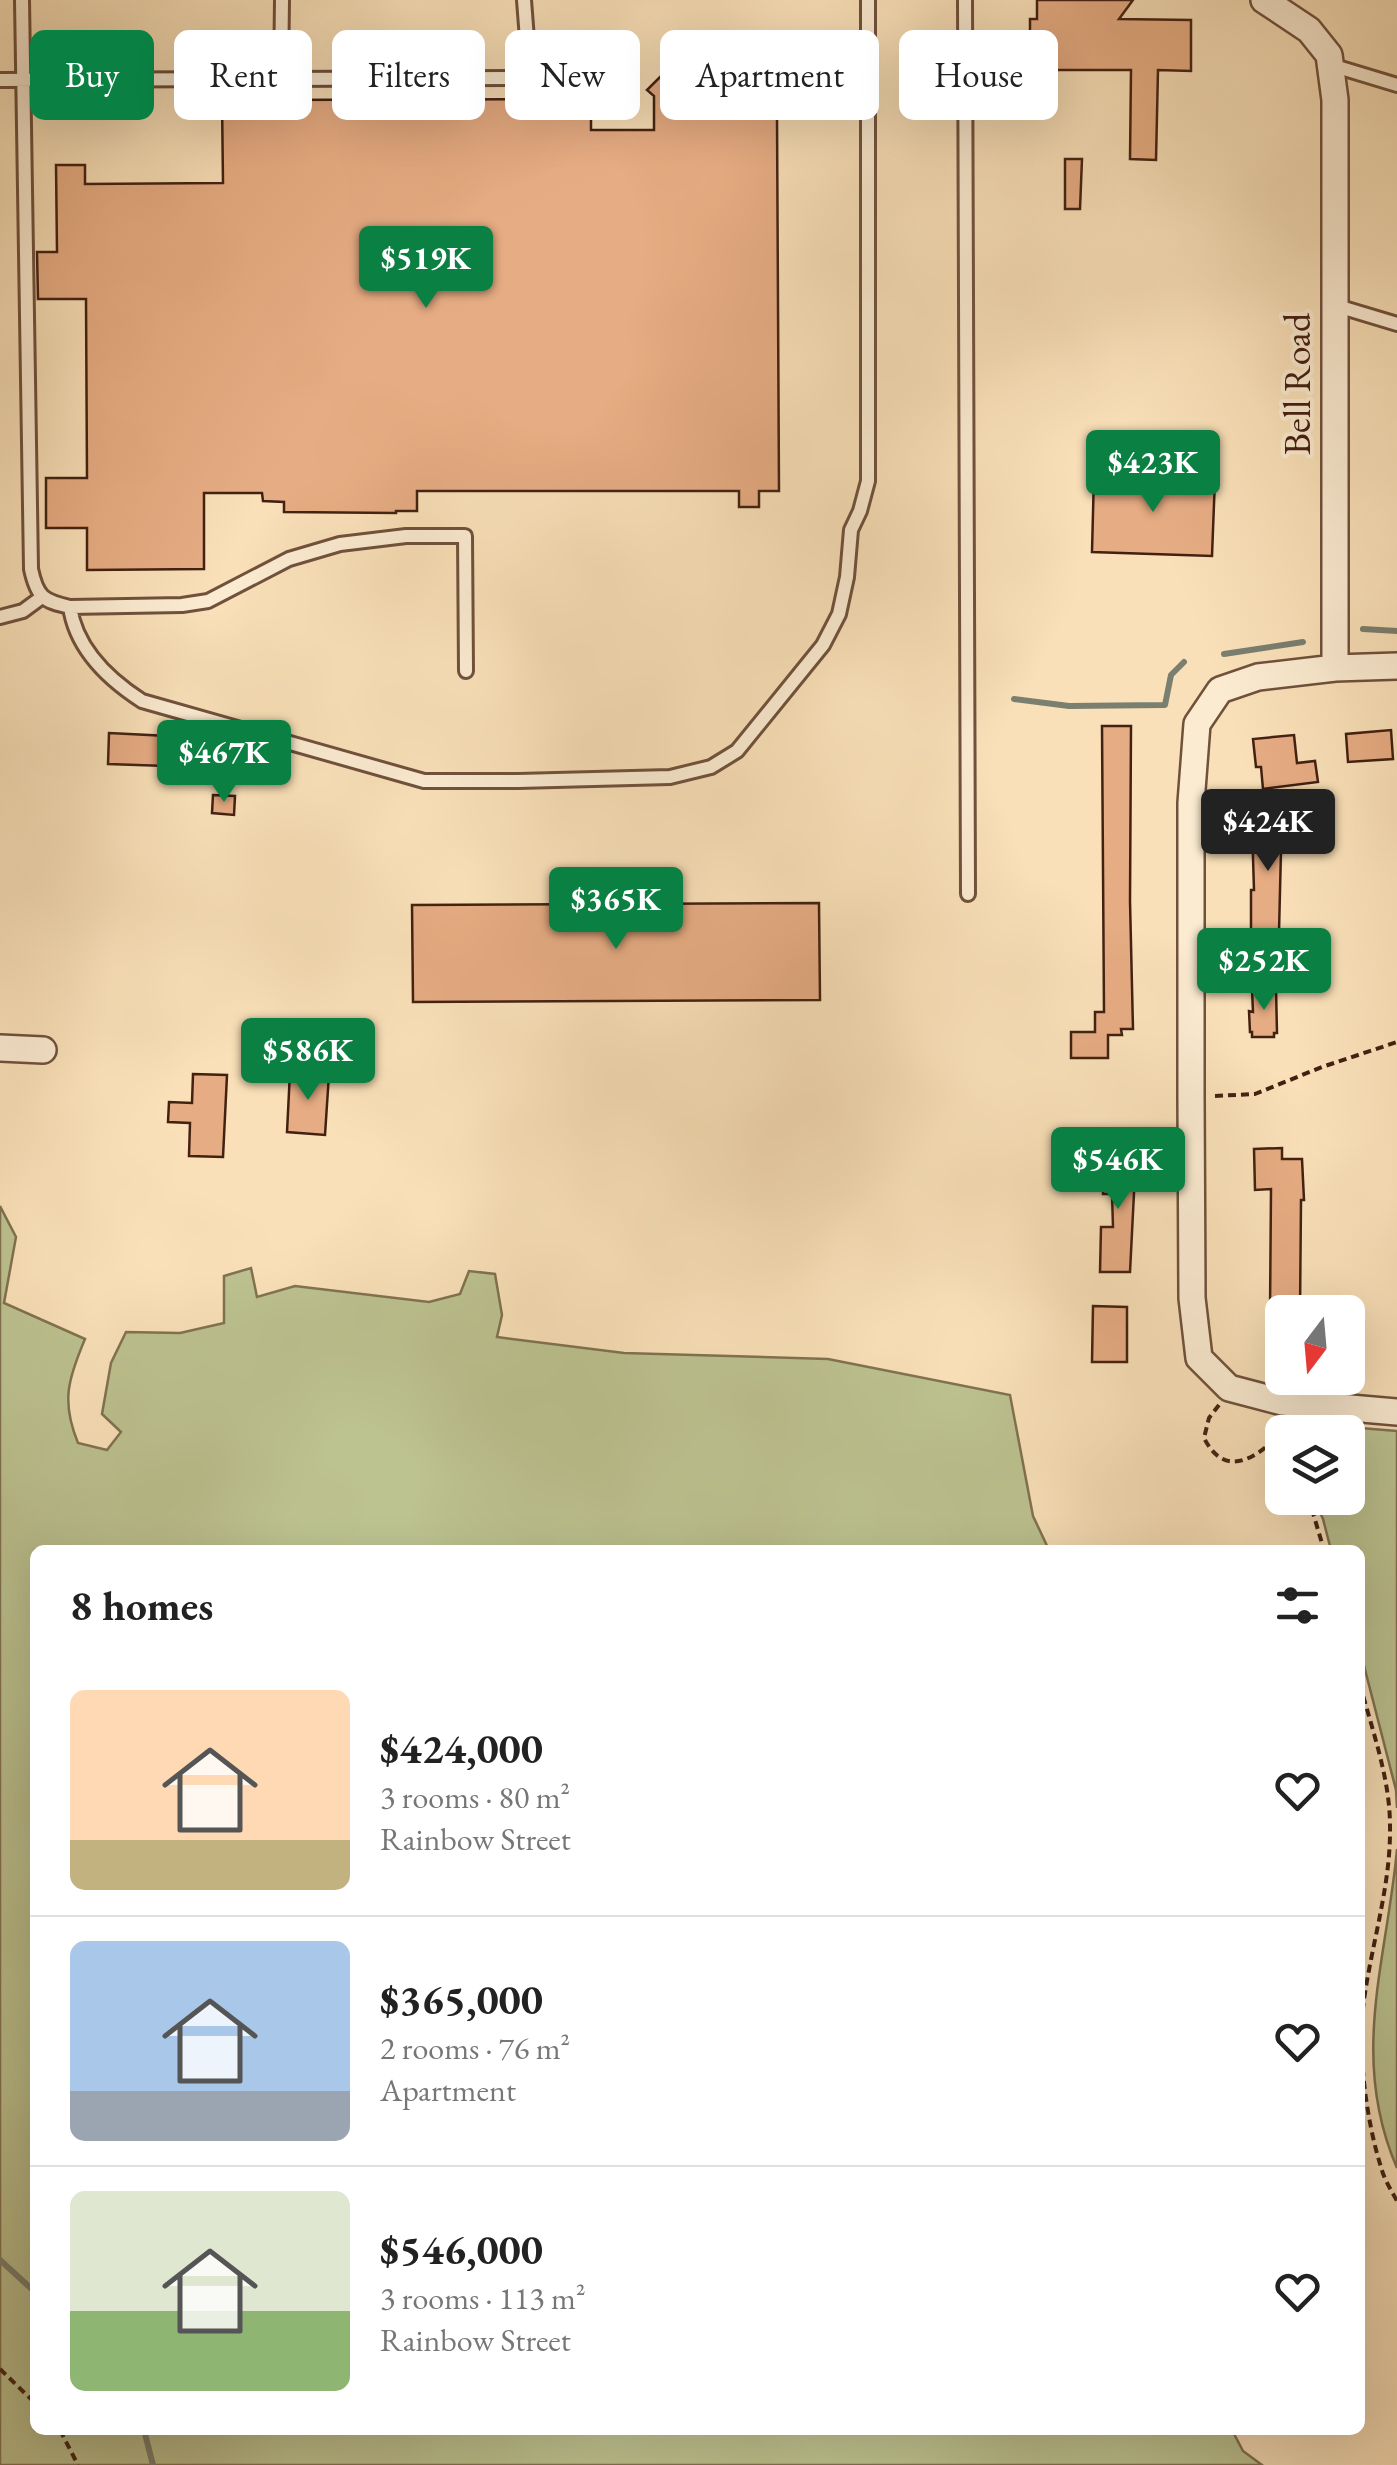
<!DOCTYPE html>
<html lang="en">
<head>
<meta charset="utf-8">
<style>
	body { margin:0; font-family:"EB Garamond",serif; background:#f6f6f6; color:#222; height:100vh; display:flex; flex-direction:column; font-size:38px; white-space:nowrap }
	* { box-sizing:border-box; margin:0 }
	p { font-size:32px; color:#767676 }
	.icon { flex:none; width:55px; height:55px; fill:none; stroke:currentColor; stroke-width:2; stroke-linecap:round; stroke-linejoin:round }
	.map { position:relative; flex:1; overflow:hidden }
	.panel { position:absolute; left:30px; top:1545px; width:1335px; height:890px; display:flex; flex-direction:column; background:#fff; border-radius:15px; box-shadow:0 10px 40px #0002 }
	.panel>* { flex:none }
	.banner { position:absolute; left:30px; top:30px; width:1338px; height:90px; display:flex; gap:20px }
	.needle { width:65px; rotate:196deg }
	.buttons { position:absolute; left:1265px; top:1295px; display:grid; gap:20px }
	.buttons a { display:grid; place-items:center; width:100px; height:100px; border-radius:15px; background:#fff; box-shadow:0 10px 40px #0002; font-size:50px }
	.price { position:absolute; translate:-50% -85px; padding:0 22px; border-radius:10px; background:#0b8043; color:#fff; font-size:32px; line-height:65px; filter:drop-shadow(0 2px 5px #0008) }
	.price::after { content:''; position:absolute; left:50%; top:60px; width:30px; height:22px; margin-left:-15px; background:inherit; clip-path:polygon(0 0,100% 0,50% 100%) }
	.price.on { background:#222; color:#fff }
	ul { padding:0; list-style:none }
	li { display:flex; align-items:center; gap:30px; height:250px; padding:0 40px }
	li+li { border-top:2px solid #e0e0e0 }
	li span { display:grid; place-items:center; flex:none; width:280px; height:200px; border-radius:15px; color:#555 }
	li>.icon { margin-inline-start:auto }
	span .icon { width:120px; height:120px; fill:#fffc; stroke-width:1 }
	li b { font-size:42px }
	h2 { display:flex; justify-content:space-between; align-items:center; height:120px; padding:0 40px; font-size:42px }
	.pill { padding:0 35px; border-radius:15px; background:#fff; box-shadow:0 10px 40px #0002; font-size:35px; line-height:90px }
	.pill.on { background:#0b8043; color:#fff }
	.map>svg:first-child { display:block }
</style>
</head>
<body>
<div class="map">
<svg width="1397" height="2465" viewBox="0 0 1397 2465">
	<rect width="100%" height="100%" fill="#f9e0b8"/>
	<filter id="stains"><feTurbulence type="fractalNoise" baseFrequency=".002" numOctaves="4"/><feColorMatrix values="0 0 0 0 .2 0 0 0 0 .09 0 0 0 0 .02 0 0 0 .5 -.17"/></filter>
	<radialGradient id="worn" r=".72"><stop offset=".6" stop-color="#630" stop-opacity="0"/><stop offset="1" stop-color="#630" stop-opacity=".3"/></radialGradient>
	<!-- green -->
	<path fill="#bcc290" stroke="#807251" stroke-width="2.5" d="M0,1206L16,1237L4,1303L85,1339C68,1379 61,1402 78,1443L107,1450L121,1432L102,1414L111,1363L126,1332L180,1333L224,1323V1276L251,1268L257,1297L295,1286L429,1302L460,1294L469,1271L495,1274L502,1315L497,1337L624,1353L828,1359L1010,1395L1033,1516L1049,1550H35V2430H1232L1243,2451L1262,2465H0Z
		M1336,1426L1397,1431V1808L1396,1790L1360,1650V1550H1331L1323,1519L1313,1498H1348V1432H1301L1303,1430Z
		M1397,1849V2168C1349,2057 1387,1960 1397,1849Z"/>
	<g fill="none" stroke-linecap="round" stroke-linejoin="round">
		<!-- stream -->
		<path stroke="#7a7f70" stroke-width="6" d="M1363,629L1397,631
			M1224,654L1303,642
			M1014,699L1069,706L1165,705L1171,675L1184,662
			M0,2260L35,2292
			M144,2430L153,2465"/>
	</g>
	<!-- building -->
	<path fill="#e6ac83" stroke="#432112" stroke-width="2.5" d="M1037,0H1133L1119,19L1191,20V71L1158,70L1156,160L1130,159L1131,70H1030V19H1037Z
		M676,61H756L757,116H777L779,491H759V507H739V491H417V511H396V513L284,512V502L263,501L262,493H204V569L87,570V528H46V478H87L86,299H38L37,252H57L56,165H85V184L223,183L222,100L591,99V130H654V96L647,90Z
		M1065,159H1082L1080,209H1065Z
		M1094,474L1215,478L1212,556L1092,552Z
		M1102,726H1131L1130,901L1133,1029H1121L1122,1035H1108V1058H1071V1032H1095V1012H1104Z
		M1391,730L1393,759L1348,762L1346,734Z
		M109,733L168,736L166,766L108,764Z
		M1294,735L1297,763L1315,761L1318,782L1263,789L1261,767H1256L1253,739Z
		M213,795L235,796L234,815L212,813Z
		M1293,824V850H1281L1279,932L1251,931V890H1254L1252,825Z
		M819,903L820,1000L413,1002L412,905Z
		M1276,988L1277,1033H1274V1037H1252V1032H1250L1249,1011L1253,1012L1252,989Z
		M290,1072L329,1074L325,1135L287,1132Z
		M193,1074L227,1075L223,1157L189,1156L190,1123L168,1122L169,1102L192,1103Z
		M1282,1148V1159H1302L1304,1200H1301L1300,1312H1270L1271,1189L1255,1190L1254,1149Z
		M1103,1150H1131V1173H1135L1130,1272H1100L1101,1227H1113L1112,1194H1103Z
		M1093,1306L1127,1307V1362H1092Z"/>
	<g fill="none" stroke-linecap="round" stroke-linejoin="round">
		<defs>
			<path id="lane" d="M22,0L31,569C37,597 43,601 70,607L182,605L208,601L289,559L340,544L406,536H465L466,671
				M282,0L281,79L530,78L524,0
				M965,0L968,894
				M1331,65L1397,85
				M0,80L281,79
				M1334,305L1397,324
				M70,607C76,649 108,679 142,701L424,781H518L670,777L711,767L737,751L823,645L839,614L847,577L851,530L860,511L868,481V0
				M0,617L23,611L42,597"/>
			<path id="street" d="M1264,0L1309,30L1329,55L1335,100V668
				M1397,666L1335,668L1258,677L1220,690L1197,724L1191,803V1097L1192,1298L1199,1358L1229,1388L1282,1402L1397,1412
				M0,1048L43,1050"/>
		</defs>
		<!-- lane casing -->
		<use href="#lane" stroke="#70513c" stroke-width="18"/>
		<!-- street casing -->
		<use href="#street" stroke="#70513c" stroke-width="30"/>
		<!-- path -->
		<path stroke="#432112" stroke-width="4" stroke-dasharray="8 5" stroke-linecap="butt" d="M1215,1096L1255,1094L1322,1067L1397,1042
			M1219,1405L1209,1418L1204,1438C1228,1485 1264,1451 1289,1426
			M1276,1439L1282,1460
			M1304,1498L1313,1513L1324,1550
			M1360,1684C1372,1730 1390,1778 1390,1826C1391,1885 1372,1942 1364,2000C1357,2049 1366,2120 1381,2167C1384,2179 1391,2190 1397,2201
			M0,2369L35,2403
			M60,2430L78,2465"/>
		<!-- lane -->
		<use href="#lane" stroke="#fbebd1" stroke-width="12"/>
		<!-- street -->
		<use href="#street" stroke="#fbebd1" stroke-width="25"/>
	</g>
	<g text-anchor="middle" stroke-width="8" stroke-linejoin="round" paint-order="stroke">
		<!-- street labels -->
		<g font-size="38" fill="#432112" stroke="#fbebd1">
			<text transform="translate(1297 384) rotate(-90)" y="13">Bell Road</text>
		</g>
	</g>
	<rect width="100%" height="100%" filter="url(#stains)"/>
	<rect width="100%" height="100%" fill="url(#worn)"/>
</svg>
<div class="buttons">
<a><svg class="needle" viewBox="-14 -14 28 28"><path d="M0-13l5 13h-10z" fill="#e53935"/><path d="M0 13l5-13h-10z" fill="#767676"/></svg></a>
<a><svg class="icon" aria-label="layers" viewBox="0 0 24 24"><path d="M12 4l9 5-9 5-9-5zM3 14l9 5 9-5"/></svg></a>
</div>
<b class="price" style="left:426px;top:311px">$519K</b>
<b class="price" style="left:1153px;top:515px">$423K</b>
<b class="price" style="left:224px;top:805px">$467K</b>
<b class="price on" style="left:1268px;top:874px">$424K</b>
<b class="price" style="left:616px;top:952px">$365K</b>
<b class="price" style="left:1264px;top:1013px">$252K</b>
<b class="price" style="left:308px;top:1103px">$586K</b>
<b class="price" style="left:1118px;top:1212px">$546K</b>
<div class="banner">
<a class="pill on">Buy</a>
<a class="pill">Rent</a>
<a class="pill">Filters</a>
<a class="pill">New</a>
<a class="pill">Apartment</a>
<a class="pill">House</a>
</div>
<section class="panel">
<h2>8 homes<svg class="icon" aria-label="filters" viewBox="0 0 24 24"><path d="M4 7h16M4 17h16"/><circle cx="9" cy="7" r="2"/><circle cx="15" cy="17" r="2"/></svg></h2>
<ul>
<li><span style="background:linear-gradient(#ffd9b3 75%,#c2b280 0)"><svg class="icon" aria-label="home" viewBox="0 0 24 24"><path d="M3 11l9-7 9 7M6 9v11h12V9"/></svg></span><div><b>$424,000</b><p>3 rooms · 80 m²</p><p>Rainbow Street</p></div><svg class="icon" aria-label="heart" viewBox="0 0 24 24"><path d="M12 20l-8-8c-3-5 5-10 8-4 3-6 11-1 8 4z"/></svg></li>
<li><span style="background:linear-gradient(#a9c7e8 75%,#9aa5b1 0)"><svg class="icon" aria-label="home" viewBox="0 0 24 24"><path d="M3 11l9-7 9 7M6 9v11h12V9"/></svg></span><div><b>$365,000</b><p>2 rooms · 76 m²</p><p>Apartment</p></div><svg class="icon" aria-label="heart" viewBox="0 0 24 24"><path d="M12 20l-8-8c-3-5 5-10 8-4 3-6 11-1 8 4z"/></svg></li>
<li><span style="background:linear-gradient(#dfe7d0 60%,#8fb573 0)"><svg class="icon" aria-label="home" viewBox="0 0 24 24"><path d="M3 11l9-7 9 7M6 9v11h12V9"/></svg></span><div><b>$546,000</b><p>3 rooms · 113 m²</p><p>Rainbow Street</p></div><svg class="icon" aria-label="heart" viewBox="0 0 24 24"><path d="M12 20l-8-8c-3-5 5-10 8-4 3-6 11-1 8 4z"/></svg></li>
</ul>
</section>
</div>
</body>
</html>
